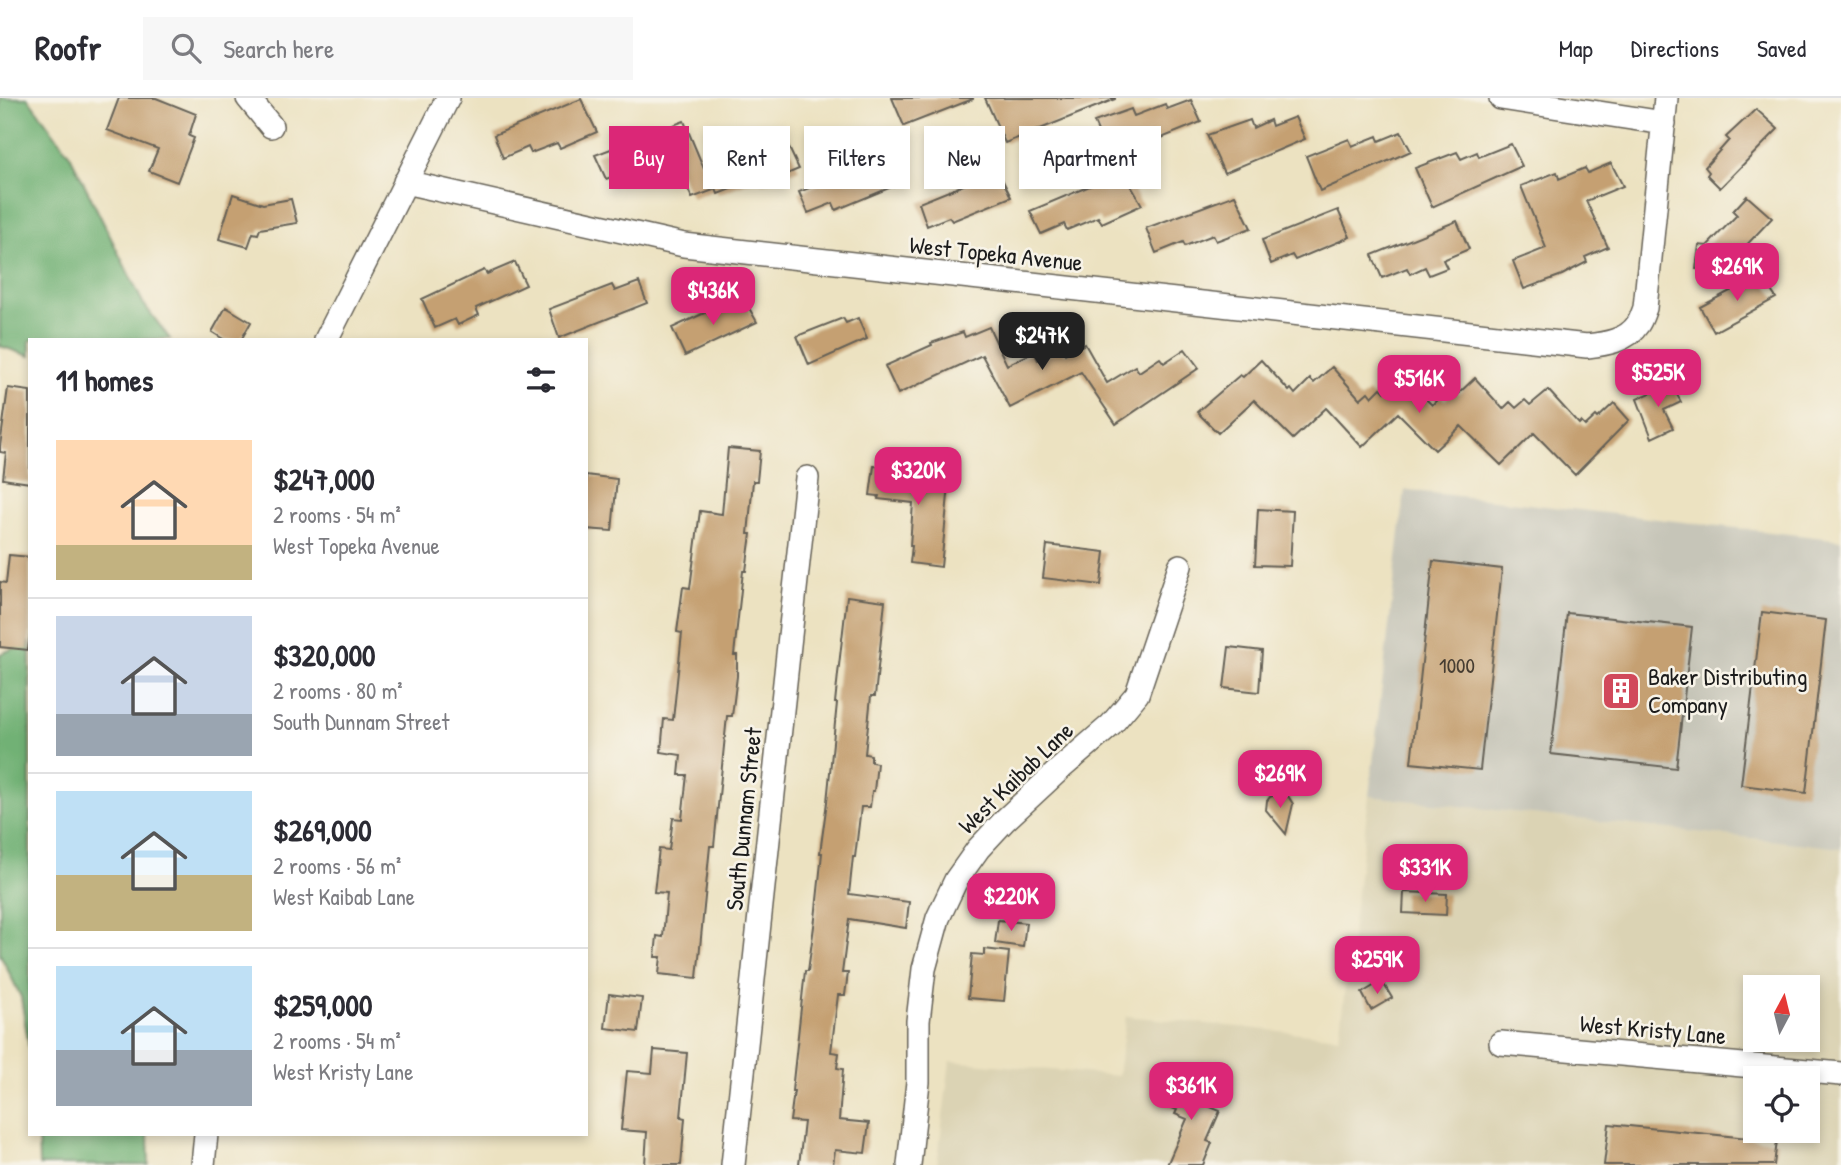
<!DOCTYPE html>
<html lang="en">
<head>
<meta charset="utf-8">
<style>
	body { margin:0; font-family:"Patrick Hand",sans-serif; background:#f7f7f7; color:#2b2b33; height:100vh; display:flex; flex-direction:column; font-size:26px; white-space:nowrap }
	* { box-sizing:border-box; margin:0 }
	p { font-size:23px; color:#7c7c81 }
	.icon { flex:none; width:38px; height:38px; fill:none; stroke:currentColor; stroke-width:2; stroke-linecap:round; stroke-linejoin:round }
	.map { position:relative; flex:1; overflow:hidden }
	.details { position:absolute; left:28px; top:240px; width:560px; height:798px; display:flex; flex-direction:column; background:#fff; border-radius:0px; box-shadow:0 4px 10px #0003 }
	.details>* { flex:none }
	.banner { position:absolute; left:609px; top:28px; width:665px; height:63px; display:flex; gap:14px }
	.needle { width:46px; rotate:7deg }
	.controls { position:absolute; left:1743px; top:877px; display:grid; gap:14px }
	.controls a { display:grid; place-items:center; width:77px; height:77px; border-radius:0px; background:#fff; box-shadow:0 4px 10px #0003; font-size:35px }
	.price { position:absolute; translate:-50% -60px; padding:0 16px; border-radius:14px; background:#db2777; color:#fff; font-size:23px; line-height:46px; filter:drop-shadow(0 2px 4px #0008) }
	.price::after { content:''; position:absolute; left:50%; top:42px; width:21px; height:16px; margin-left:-10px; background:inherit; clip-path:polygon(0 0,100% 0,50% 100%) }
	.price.current { background:#222; color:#fff }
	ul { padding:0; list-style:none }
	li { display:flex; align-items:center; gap:21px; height:175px; padding:0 28px }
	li+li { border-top:2px solid #e1e1e2 }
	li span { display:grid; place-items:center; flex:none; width:196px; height:140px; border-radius:0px; color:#555 }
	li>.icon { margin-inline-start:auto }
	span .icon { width:84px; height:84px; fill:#fffc; stroke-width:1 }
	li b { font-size:30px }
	h2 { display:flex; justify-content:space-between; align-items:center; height:84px; padding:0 28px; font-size:30px }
	.pill { padding:0 24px; border-radius:0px; background:#fff; box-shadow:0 4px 10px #0003; font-size:24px; line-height:63px }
	.pill.current { background:#db2777; color:#fff }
	header { display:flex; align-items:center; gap:42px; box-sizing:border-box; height:98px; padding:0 35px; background:#fff; border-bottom:2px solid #e1e1e2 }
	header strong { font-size:33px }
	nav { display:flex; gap:38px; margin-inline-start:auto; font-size:24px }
	.search { width:490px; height:63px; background:#f7f7f7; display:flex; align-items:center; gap:18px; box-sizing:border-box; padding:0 24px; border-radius:0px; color:#7c7c81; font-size:26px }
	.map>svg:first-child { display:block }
</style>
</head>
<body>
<header>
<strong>Roofr</strong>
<div class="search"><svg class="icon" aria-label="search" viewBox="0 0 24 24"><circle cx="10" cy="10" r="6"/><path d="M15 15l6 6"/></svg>Search here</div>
<nav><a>Map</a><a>Directions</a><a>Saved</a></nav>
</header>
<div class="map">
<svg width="1841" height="1067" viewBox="0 0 1841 1067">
	<rect width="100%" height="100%" fill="#f7f3e8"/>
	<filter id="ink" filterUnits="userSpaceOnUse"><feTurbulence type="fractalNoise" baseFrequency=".0143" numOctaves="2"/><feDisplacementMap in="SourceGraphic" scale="14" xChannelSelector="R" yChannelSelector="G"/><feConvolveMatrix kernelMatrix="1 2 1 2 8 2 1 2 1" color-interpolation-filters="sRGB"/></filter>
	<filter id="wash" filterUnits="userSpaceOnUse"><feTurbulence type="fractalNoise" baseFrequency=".00686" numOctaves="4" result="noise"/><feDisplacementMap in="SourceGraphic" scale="28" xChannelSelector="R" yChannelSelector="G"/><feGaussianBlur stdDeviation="1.57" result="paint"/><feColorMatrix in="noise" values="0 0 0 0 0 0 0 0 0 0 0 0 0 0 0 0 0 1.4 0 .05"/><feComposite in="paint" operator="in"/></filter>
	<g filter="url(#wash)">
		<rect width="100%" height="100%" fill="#ece2c1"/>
		<!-- built -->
		<path fill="#dbd3b4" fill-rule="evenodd" d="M1369,698L1841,750V1067H937L950,963L1118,978L1126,918L1339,939ZM1755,889H1808V942H1755ZM1755,980H1808V1032H1755Z"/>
		<!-- industrial -->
		<path fill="#c6c5b8" d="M1405,392L1841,442V750L1369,698Z"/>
		<!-- forest -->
		<path fill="#71b174" stroke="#466648" stroke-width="2" d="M0,0H28L70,57L143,205L170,241L30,242V258L0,248Z
			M30,544V955L21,899L0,856V556Z
			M38,1036H148L149,1067H39Z"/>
		<g id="blocks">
			<!-- building -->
			<path fill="#c5a072" d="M119,0H156L196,16L189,38L194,40L177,84L149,73L158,51L107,32Z
				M892,0H973V1L904,28Z
				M985,0H1115V1L1005,45Z
				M581,1L597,34L560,50L557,45L531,55L528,49L503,60L494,37Z
				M1191,2L1201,24L1110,61L1094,24L1131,11L1134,18L1165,6L1167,11Z
				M1756,11L1778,31L1720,90L1707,77L1709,74L1705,69L1729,42L1726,39Z
				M1295,19L1305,41L1224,75L1207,37L1250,22L1253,30L1270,22L1272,28Z
				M684,23L704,71L783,37L799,71L763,86L759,80L718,96L716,91L692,100L677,67L662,73L659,66L633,77L631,72L606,81L595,57Z
				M1401,34L1411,53L1320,93L1306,58L1349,41L1352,48L1377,38L1379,43Z
				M1511,46L1522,68L1432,109L1415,70L1457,54L1461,61L1477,54L1479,59Z
				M883,60L894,88L836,112L833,105L808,115L799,94Z
				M1611,65L1623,88L1586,103L1608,149L1585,159L1587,164L1562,177L1524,191L1513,163L1546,150L1521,88L1557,74L1559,81L1585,70L1588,75Z
				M998,73L1011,99L952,123L949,119L927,128L919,105Z
				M1123,74L1142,107L1102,125L1098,119L1067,132L1064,126L1041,136L1030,113Z
				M233,96L263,106L291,101L297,125L260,131L258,136L253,135L248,149L219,141Z
				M1235,97L1251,130L1216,143L1213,137L1185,148L1183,144L1156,155L1146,130Z
				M1747,98L1772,120L1722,173L1696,171L1699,147L1707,148L1737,117L1733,113Z
				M1338,112L1350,139L1295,162L1292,157L1271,166L1262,142Z
				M1457,123L1469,151L1443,162L1447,170L1429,177L1425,169L1410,176L1407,170L1382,180L1372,157Z
				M515,164L526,187L476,210L479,217L458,227L455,221L435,230L422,201L484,172L487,176Z
				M1760,177L1776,200L1714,234L1700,209Z
				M639,184L647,205L559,240L549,211L612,187L615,193Z
				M745,203L757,224L685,258L672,230L724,206L726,212Z
				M226,209L251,224L241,242H225L212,234Z
				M843,220L846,225L858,220L867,241L809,267L797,238Z
				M989,229L1007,267L1034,254L1038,262L1062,250L1065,256L1085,246L1107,285L1135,268L1139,274L1160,260L1164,265L1185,251L1199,270L1116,326L1081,274L1010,310L982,257L898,296L885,268L932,247L931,245L963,234L965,239Z
				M1261,262L1289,293L1291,291L1295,296L1310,281L1314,285L1332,269L1360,301L1368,294L1372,299L1381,290L1385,294L1402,278L1432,307L1441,298L1445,302L1455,292L1458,296L1475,280L1503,311L1510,304L1516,310L1525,302L1530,307L1548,292L1579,326L1581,324L1585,328L1596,318L1598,320L1614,305L1629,322L1575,377L1534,335L1501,367L1461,328L1435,352L1398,315L1362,349L1326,310L1293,341L1254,302L1218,335L1197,314L1240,277L1243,279Z
				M1671,286L1681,304L1664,312L1673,330L1652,340L1637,301Z
				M8,290L30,293V385L3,381L6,355L0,354V348Z
				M728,350L760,353L757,383H753L748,436H751L746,473H743L734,557H737V578L732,618H727L714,748H710L697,880L659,876L661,859H655L657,838L663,839L667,795L654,794L659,751L669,752L673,720L682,721L687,677H679L681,657L661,654L664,621L673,622L682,535L677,534L683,489L690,490L700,413L722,416Z
				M874,368L950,376L941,469L910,465L912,448H910L913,405L878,401L879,398L870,397Z
				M586,377L617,381L612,433L586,431Z
				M1258,411L1293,413L1290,468L1255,467Z
				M1047,447L1105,454L1101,487L1043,480Z
				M9,457L30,459V537L28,552L0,549V484L6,485Z
				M1433,463L1502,471L1480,672L1411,665Z
				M847,498L885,503L875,598H871L865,656L871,657V664L877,665L874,693H872L870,709H861L855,759H853L849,796L909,804L906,830L849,821L842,875H848L845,897H838L831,954L839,955L837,970L843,971L839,1022L869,1025L865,1055L835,1052L833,1067H799L804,1024L790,1023L794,993H792L805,873H808L815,821L822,755H820L827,704L837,605H835L838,576Z
				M1762,514L1826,522L1806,695L1741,687Z
				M1567,515L1692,529L1676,670L1551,656Z
				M1229,549L1262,553L1259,594L1224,590Z
				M1279,695L1288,698L1293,706L1286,736L1266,712L1267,703L1270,699Z
				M1404,794L1447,796L1446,817L1403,815Z
				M998,822L1026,825L1023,849L995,845Z
				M984,851L1009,854L1004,903L968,900L972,856L984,857Z
				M1382,883L1392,900L1371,912L1362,895Z
				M609,896L642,900L638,934L605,930Z
				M654,952L687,955L681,1019L685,1020L681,1067H645L647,1034L621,1032L627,973L652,975Z
				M1173,978L1209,993L1203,1006L1220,1013L1207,1043L1212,1045L1203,1067H1167L1187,1021L1175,1016L1177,1012L1162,1006Z
				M1609,1026L1777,1043L1774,1067H1604Z"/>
		</g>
	</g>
	<g filter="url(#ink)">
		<use href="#blocks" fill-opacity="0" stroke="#656156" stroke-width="2"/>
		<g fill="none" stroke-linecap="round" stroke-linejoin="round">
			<defs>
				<path id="minor" d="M248,0L271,28
					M1501,0L1664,25
					M405,84L684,147L1587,248C1605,246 1627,243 1638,226C1641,222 1643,215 1645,210L1666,0
					M326,242L448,0
					M1501,945L1841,976
					M203,1067L206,1036
					M733,1067L807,380
					M909,1067L918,984V923L924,871L938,820L956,782L978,751L1005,722L1060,671L1111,627L1137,596L1180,468"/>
			</defs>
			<!-- minor casing -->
			<use href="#minor" stroke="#656156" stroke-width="26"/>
			<!-- minor -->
			<use href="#minor" stroke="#fff" stroke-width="23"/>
		</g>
	</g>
	<!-- icons -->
	<defs>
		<symbol id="building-square" viewBox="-11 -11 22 22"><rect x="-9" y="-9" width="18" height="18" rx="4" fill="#d1495b" stroke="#f7f3e8"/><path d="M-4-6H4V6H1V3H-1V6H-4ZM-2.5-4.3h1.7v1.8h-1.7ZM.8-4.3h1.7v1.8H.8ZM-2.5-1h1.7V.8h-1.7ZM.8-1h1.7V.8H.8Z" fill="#fff"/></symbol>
	</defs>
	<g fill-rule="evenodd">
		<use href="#building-square" x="1599" y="571" width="44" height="44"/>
	</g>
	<g text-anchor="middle" stroke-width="5" stroke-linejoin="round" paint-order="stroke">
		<!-- number labels -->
		<g font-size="21" fill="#463d32">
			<text x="1457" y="575">1000</text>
		</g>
		<!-- street labels -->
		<g font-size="24" fill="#1c1c1c" stroke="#f7f3e8">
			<text transform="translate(996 156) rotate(6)" y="8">West Topeka Avenue</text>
			<text transform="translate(1016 680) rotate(-44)" y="8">West Kaibab Lane</text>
			<text transform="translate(744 721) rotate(-84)" y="8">South Dunnam Street</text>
			<text transform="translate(1653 932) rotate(5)" y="8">West Kristy Lane</text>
		</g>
		<!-- poi labels -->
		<g font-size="24" fill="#1c1c1c" stroke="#f7f3e8" text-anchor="start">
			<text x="1648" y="587">Baker Distributing<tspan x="1648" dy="28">Company</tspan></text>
		</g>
	</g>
</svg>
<div class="controls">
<a><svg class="needle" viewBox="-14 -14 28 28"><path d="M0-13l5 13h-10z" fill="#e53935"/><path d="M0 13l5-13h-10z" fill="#7c7c81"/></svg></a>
<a><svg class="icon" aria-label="locate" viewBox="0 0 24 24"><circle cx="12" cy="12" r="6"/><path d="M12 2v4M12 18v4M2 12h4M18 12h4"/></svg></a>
</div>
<b class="price" style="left:1737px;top:205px">$269K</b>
<b class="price" style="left:713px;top:229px">$436K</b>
<b class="price current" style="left:1042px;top:274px">$247K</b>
<b class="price" style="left:1658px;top:311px">$525K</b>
<b class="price" style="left:1419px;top:317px">$516K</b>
<b class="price" style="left:918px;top:409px">$320K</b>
<b class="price" style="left:1280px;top:712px">$269K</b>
<b class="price" style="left:1425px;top:806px">$331K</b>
<b class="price" style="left:1011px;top:835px">$220K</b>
<b class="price" style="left:1377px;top:898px">$259K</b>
<b class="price" style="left:1191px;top:1024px">$361K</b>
<div class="banner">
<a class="pill current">Buy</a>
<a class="pill">Rent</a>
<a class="pill">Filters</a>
<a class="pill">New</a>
<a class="pill">Apartment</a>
</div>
<section class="details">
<h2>11 homes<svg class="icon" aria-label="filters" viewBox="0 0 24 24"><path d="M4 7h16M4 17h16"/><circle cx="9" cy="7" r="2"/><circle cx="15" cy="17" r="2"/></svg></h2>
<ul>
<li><span style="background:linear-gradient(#ffd9b3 75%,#c2b280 0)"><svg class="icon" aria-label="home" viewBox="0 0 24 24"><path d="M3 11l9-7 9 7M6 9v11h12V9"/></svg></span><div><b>$247,000</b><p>2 rooms · 54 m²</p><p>West Topeka Avenue</p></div></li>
<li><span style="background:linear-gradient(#c9d6e8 70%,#9aa5b1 0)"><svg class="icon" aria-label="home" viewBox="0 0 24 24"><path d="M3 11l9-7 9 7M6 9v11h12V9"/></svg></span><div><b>$320,000</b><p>2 rooms · 80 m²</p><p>South Dunnam Street</p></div></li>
<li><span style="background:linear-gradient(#bfe0f5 60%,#c2b280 0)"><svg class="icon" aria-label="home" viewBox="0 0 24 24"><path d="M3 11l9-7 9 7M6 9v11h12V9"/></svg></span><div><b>$269,000</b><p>2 rooms · 56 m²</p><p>West Kaibab Lane</p></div></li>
<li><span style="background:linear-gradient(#bfe0f5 60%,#9aa5b1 0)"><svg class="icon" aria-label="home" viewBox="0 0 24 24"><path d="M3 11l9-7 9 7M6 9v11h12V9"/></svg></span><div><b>$259,000</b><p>2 rooms · 54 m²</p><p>West Kristy Lane</p></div></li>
</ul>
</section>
</div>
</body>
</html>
